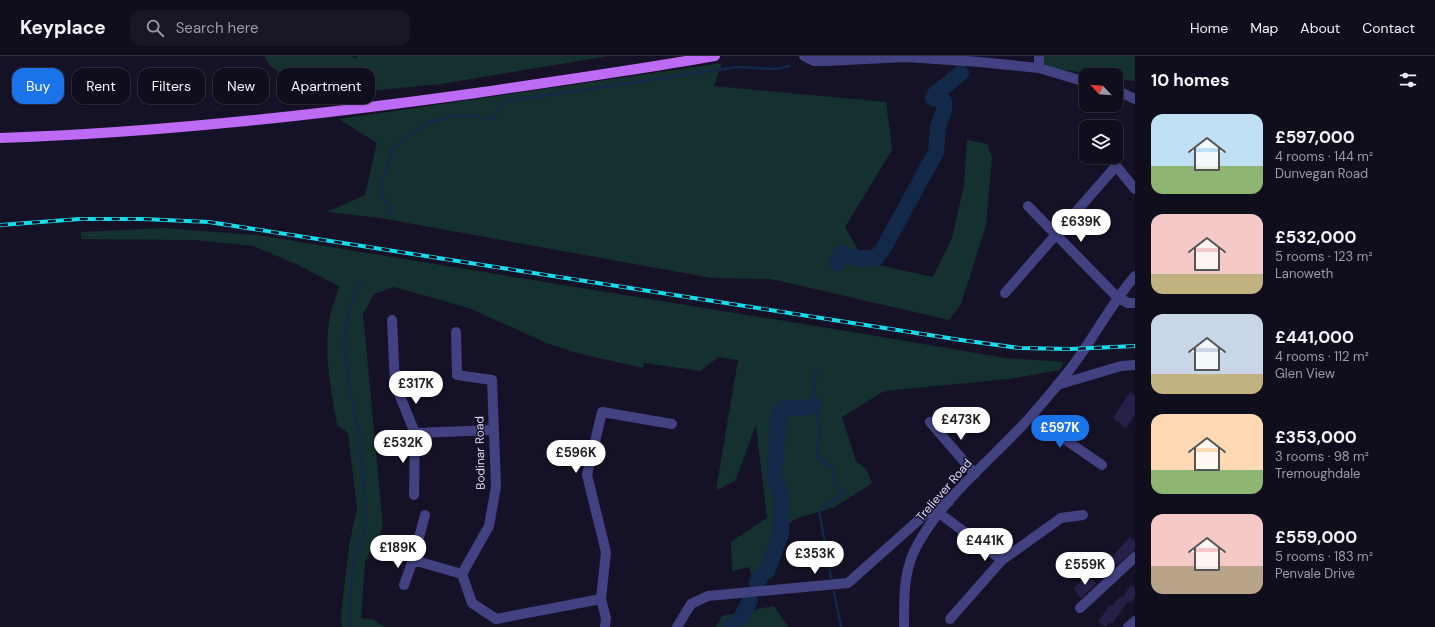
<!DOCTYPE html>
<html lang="en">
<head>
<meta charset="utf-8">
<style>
	body { margin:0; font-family:"DM Sans",sans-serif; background:#191726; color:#f1f3f6; height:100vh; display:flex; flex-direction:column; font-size:15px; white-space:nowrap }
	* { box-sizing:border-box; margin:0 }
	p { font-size:13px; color:#9c9ca4 }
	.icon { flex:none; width:22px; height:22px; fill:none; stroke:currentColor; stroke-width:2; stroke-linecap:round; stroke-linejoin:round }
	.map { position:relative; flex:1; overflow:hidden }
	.sheet { display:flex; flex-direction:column; background:#100e1d; width:300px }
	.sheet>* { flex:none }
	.hud { position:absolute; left:12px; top:12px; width:380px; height:36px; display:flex; gap:8px }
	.needle { width:26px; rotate:296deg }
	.tools { position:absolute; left:1079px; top:12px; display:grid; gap:8px }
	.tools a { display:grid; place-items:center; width:44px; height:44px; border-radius:8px; background:#100e1d; box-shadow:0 1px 3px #0004,0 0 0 1px #302e3b; font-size:20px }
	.price { position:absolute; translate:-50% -34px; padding:0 9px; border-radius:14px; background:#fff; color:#222; font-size:13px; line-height:26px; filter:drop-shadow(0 1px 2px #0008) }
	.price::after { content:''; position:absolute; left:50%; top:24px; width:12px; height:9px; margin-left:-6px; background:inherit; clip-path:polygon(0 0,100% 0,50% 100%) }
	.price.active { background:#1a73e8; color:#fff }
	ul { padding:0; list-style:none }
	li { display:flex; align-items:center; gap:12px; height:100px; padding:0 16px }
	li span { display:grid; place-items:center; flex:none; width:112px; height:80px; border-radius:12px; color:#555 }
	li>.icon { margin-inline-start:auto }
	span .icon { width:48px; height:48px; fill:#fffc; stroke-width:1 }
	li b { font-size:17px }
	h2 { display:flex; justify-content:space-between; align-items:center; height:48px; padding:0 16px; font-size:17px }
	.pill { padding:0 14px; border-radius:12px; background:#100e1d; box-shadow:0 1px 3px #0004,0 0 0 1px #302e3b; font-size:14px; line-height:36px }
	.pill.active { background:#1a73e8; color:#fff }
	header { display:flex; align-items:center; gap:24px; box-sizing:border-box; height:56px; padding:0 20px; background:#100e1d; border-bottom:1px solid #302e3b }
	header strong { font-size:19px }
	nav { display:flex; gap:22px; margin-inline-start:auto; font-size:14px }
	.search { width:280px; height:36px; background:#191726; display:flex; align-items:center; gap:10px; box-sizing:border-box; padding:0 14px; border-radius:12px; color:#9c9ca4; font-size:15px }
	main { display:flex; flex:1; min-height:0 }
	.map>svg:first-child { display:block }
</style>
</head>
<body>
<header>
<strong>Keyplace</strong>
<div class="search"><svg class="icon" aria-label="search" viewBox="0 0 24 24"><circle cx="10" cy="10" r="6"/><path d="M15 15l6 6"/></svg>Search here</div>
<nav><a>Home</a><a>Map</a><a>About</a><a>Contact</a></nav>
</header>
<main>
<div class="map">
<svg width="1135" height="571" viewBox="0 0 1135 571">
	<rect width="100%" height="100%" fill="#151227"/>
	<!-- green -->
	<path fill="#15312f" d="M264,0H352L354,2L358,0H609L441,28L339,38L293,45L294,26L270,10Z
		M1041,0H1135V25L1116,23V19H1095L1043,10Z
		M722,7L714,30L886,46L892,94L845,171L865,206L933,221L952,182L964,129L967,84L987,88L992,101L986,169L961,248L949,264L771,223L712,222L380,162L327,156L365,139L377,87L339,63Z
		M163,172L257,179L864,278L1006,302L1064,306L1060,314L1009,323L884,335L842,361L856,405L866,413L872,427L835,451L795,463L787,470L763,526L754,529L749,511L732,515L731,486L767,462L756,369L735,425L716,434L738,304L718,301L701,315L644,307L643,312L577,297L549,288L469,252L394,231L374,238L363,258L383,471L365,506L361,562L372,563L385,571H342L341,560L349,490L357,452L348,377L337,369C331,334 323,296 330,260C332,250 337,240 339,230L294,207L253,190L194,184L81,183V176Z
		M774,550L788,571H716L722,560Z"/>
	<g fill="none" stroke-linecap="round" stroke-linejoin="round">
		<!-- stream -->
		<path stroke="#13294a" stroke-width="2.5" d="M388,159L392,151L382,140V127L393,92L428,66L455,60H474L493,63L503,46L737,11L777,13L789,10
			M816,310L814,349L821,373L817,400L832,411L838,432L845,437L819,454L831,522
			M834,536L841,571
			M351,571V524L354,504L365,473L366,456L359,376L349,329L344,293L346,268L349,253L362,224"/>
		<!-- river -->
		<path stroke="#13294a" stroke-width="16" d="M837,207L841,197L857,202H876L883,193L936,96L938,70L944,55V45L933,42L935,38L961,17
			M757,527L762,518L767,515L781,478L782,444L774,419L779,358L785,352H805L814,349
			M730,571L741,562L750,544"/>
	</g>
	<!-- building -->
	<path fill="#261f47" d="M1130,336L1135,340V359L1126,372L1113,362Z
		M1130,481L1135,485V494L1117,509L1110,503Z
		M1089,519L1096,528L1081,542L1073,532Z
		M1131,529L1135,532V541L1131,547L1128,545L1112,568L1109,566L1106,571L1098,566L1110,549L1112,550L1120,540L1122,542Z"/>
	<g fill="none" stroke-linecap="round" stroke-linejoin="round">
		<!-- minor -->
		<path stroke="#424182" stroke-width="10" d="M804,0L814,5H826L906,1L980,6L1039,12L1086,26
			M1039,0V12
			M1116,34L1135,43
			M1028,150L1117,241L1128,247H1135
			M1005,237L1116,110L1135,133
			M392,264L395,328L415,377L493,374
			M456,276L457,319L492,324L496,431L489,470L462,518L472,547L496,563L601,543
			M1057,329L1121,310L1135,309
			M1031,360L1102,409
			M930,366L975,418
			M414,439L415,377
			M939,457L1002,504L950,563
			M425,459L413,504L462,518
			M1002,504L1061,462L1083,459
			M404,529L413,504
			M1080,552L1135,501
			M605,571L606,562L601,543L606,496L587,419L602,356L672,368
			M677,571L691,548L708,540L848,527L939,446H949
			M904,571C904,541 903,512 919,486C947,437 995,401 1032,359C1045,344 1059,328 1071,312C1094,282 1110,249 1135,220
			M1128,571L1135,565"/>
		<!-- major -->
		<path stroke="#bd6af4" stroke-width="10" d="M0,82C159,77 318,59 476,37C556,25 636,14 715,0"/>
		<defs>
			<path id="rail" d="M0,169L80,163H143L209,166L961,284L1019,292L1070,293L1135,290"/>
		</defs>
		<!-- rail casing -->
		<use href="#rail" stroke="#16dded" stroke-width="4"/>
		<!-- rail -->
		<use href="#rail" stroke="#151227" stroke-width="2.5" stroke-dasharray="8" stroke-linecap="butt"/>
	</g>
	<g text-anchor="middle" stroke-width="3" stroke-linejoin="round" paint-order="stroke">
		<!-- street labels -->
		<g font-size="12" fill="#dedbfc" stroke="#151227">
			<text transform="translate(480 397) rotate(-91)" y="4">Bodinar Road</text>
			<text transform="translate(944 434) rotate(-49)" y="4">Treliever Road</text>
		</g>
	</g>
</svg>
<div class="tools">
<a><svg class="needle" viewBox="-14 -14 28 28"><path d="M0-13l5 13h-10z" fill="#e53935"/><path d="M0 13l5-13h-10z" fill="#9c9ca4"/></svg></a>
<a><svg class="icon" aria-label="layers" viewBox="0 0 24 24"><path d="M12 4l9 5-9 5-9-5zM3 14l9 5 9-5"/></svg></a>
</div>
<b class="price" style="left:1081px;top:187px">£639K</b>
<b class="price" style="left:416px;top:349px">£317K</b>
<b class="price" style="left:961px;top:385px">£473K</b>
<b class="price active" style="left:1060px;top:393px">£597K</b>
<b class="price" style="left:403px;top:408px">£532K</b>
<b class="price" style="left:576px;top:418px">£596K</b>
<b class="price" style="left:985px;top:506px">£441K</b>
<b class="price" style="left:398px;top:513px">£189K</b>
<b class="price" style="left:815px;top:519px">£353K</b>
<b class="price" style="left:1085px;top:530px">£559K</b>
<div class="hud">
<a class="pill active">Buy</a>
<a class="pill">Rent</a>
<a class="pill">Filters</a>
<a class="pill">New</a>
<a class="pill">Apartment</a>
</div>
</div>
<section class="sheet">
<h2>10 homes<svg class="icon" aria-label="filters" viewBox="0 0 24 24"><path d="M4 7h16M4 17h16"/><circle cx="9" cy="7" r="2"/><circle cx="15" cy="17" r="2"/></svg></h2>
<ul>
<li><span style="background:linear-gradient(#bfe0f5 65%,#8fb573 0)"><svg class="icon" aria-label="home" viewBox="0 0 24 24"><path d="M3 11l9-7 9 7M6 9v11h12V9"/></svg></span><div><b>£597,000</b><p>4 rooms · 144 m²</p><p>Dunvegan Road</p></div></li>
<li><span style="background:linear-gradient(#f6c9c9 75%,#c2b280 0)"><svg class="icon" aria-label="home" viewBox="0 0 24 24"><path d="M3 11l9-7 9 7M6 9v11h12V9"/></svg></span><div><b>£532,000</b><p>5 rooms · 123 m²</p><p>Lanoweth</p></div></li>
<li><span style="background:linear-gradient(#c9d6e8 75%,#c2b280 0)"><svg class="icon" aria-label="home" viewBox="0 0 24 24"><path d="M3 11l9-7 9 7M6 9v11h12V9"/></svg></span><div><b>£441,000</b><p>4 rooms · 112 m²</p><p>Glen View</p></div></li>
<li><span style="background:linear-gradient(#ffd9b3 70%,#8fb573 0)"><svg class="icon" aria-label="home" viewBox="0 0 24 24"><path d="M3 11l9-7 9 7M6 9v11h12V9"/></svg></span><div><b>£353,000</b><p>3 rooms · 98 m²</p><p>Tremoughdale</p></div></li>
<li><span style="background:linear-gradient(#f6c9c9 65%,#b9a48a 0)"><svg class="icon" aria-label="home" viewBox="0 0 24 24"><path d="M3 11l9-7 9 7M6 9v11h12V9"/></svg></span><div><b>£559,000</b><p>5 rooms · 183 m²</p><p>Penvale Drive</p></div></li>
</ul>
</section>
</main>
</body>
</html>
